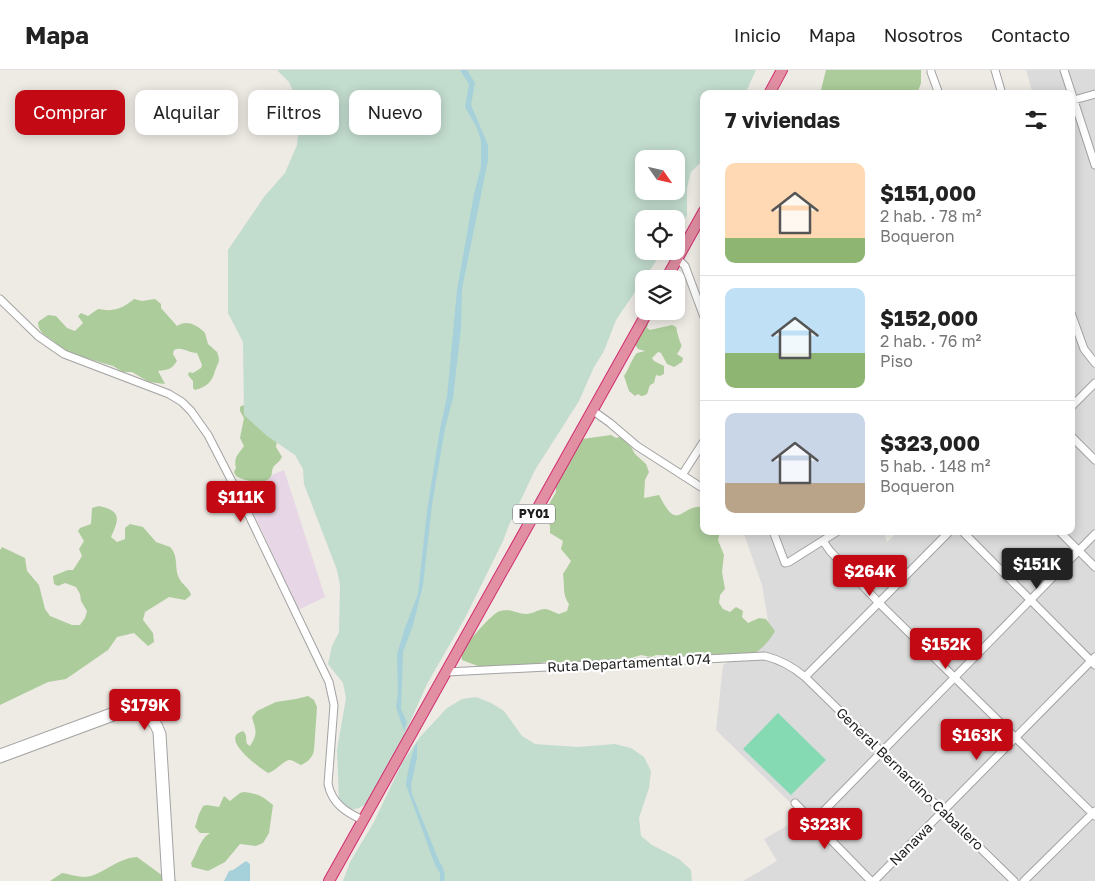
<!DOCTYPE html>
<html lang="es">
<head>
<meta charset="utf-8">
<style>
	body { margin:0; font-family:"Golos Text",sans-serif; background:#f2f2f2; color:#222; height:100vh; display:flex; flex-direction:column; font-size:19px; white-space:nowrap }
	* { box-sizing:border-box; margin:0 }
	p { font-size:16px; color:#767676 }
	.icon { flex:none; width:28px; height:28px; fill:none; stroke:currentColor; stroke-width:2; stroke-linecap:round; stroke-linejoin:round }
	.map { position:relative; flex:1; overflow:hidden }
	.sheet { position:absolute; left:700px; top:20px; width:375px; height:445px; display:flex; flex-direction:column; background:#fff; border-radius:10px; box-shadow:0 2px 12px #0003 }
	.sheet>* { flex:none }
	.top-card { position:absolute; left:15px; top:20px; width:475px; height:45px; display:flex; gap:10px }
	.needle { width:32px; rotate:124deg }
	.fabs { position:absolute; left:635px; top:80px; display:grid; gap:10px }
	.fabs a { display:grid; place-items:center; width:50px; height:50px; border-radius:10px; background:#fff; box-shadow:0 2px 12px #0003; font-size:25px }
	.price { position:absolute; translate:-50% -42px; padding:0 11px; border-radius:5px; background:#c20914; color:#fff; font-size:16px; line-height:32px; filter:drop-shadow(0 1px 2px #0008) }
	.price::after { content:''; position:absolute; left:50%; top:30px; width:15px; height:11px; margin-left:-8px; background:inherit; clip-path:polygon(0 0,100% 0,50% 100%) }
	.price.active { background:#222; color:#fff }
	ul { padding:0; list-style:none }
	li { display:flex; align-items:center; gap:15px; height:125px; padding:0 25px }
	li+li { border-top:1px solid #e0e0e0 }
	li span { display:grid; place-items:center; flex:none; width:140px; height:100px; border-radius:10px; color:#555 }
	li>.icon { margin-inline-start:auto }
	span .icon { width:60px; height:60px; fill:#fffc; stroke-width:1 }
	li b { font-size:21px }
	h2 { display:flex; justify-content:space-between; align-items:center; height:60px; padding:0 25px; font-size:21px }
	.tag { padding:0 18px; border-radius:10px; background:#fff; box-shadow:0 2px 12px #0003; font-size:18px; line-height:45px }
	.tag.active { background:#c20914; color:#fff }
	header { display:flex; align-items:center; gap:30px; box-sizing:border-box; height:70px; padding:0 25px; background:#fff; border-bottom:1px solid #e0e0e0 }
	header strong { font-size:24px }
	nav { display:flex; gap:28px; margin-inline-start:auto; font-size:18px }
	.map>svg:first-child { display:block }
</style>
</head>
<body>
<header>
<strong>Mapa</strong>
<nav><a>Inicio</a><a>Mapa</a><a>Nosotros</a><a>Contacto</a></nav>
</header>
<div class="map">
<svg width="1095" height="811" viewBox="0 0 1095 811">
	<rect width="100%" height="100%" fill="#eeeae4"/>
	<!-- residential -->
	<path fill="#dcdbdb" d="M1026,0H1095V811H743L777,791L764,769L804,746L716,660L723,595L771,568L762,515L743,461H884L887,472L898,461H1071V24H1033Z"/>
	<!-- industrial -->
	<path fill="#e7d6e5" d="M284,400L325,527L298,540L242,417Z"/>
	<!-- forest -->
	<path fill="#accc9b" d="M826,0H921V13L917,24H820Z
		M134,229L142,231L155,229L161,234V238L177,256C186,249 198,255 205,263L208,274L217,282C221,292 218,292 215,301C212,312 207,317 195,320L193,318V311L188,305L189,302L193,303L201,298L202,295L197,283C188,283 182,276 174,280L173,284L177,291C170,301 169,299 158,301L165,314L149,312L132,302H123L113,296L89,289L69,286C66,283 63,280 60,277C53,268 38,266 38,252L48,245L56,246L67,258L75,261L83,253L78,246L81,243L88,246L98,239C103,239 107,241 111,240C120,239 127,235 134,229Z
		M645,248L649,250L647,258L650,260L672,255L676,257C677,260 677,263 678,265C680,276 685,273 677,284L683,288L682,292L674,297L667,294L661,283L658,282L652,288L654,291L664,296V304L660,306L656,305L654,313L650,315C647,321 650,325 641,326L638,324L635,326L629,321L624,306C628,301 633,286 637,283C640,282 643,282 645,281L638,279L634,273Z
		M243,335L278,365L276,377L282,387C280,391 277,393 274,396C271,400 273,404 270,408C263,415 244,411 236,406L234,402L236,398C233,387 239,384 244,376L240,368L244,348L240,341V337Z
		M611,365L616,368L619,367L627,370L635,384L646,394L649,402L645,410L644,428L659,425C679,465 680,433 704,437V461H720L718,470L724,485L722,502L725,519L720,525L719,533L723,539L730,542L736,537L743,541L742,547L748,553L759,548L766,549L775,561C768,574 759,581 747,589L700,582L683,586L656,585L651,587L641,585L621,591L605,589L594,592L553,595L545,592L520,598L478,596L462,590L461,582C466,574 492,543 500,541C510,538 517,544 526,544C533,544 539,539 545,539C549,539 555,543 559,544L567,541L569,534C562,525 565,515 563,504L571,491L561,479L563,471L550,463V456L544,443L556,422V415L565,387L582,369Z
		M99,436C122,441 119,449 111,467L117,472L125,469V458L130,454L143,457L156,472L170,477C179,486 174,498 179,508C182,515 189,517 191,525L185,530L169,527L145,542L143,550L153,563L154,572L148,576L134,563L117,567L108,580L66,609L48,612L0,635V480L2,477L25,488L27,501L39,515L45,539L50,546L72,555H80L85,548L87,541L81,531L80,524L76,517L65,513L58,516L54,514L53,506L68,500H73L82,486L79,479L84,471L78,461L80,458L91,454L92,438Z
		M308,626L314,630L317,637L314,680C313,687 308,692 301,695C298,694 293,690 290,690C285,689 276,701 268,703C260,698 218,668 243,661C248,666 245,668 247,674L250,676C259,663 255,659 252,647L257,641L276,632L296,629Z
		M244,722C259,724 262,726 273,735L269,763L263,773L256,776L240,774L225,792L208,801L192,797L191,793C198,782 199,770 210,763H200L195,757L199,744L203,736L207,735L219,737L224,726L230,731L240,723Z
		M137,787L163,806H170L177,811H50L62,803C69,804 78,807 85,807C102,806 116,788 137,787Z"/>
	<!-- wetland -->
	<path fill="#c2dcce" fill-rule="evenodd" d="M277,0H756L745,24H704V89L691,102L687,118V146L676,162V149H644V181H663L616,250L604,281L594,297L579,331L535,400L509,455L503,471L465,548L427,614L386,706L366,734L359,738L350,740L339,730L337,680L346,628L343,613L328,594L332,576L339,562L340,515L337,500L304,414L303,399L295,385L267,366L244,345L243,272L228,243V180L264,127L285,103L297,75L301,40L289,12ZM644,89H676V121H644Z
		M476,627L491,633L504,641L522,666L535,674L578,677L615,674L631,678L644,687L651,701L649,718L639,748L641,766L652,775L679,789L691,800L692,811H343L350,792L374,752L402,693L420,667L447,638L462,629Z"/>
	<!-- pitch -->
	<path fill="#85dab4" d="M778,643L826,690L791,725L743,679Z"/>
	<!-- water -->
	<path fill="#a6d1da" d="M460,0H467L475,13L471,35L488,75V90L462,219L461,258L453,328L445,358L432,435L423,515L413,555L403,582L401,639L407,652L404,661L396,637L398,622L397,584L405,558L418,524L427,441L440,359L447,327L457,220L474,124L481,97V71L477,58L465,37L469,14Z
		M417,672V688L411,715L412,724L439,791C443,797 446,803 444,811H440V803L435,795L406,715C407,704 412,681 417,672Z
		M246,791L250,794V811H224L229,801L233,800Z"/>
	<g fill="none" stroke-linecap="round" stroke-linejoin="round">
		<defs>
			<path id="minor" d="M995,0L1002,24
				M1064,0L1095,95
				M931,2L939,24
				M1074,30L1095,24
				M677,188L685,196L704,247
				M0,229L38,266L64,284L169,324L182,332L191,341L208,365L244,435L329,612L334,635L328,714C332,733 345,742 363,750
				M1071,243L1084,279L1095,293
				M1071,337L1095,313
				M592,340L610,353L637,376L704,419
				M1071,366L1095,390
				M682,405L704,371
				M773,461L785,493L789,492L838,461
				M962,461L1095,595
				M1059,461L1095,497
				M823,471L830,481L879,533L1095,746
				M447,602L765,586C781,590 792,596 805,607L1014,811
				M805,607L950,461
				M0,683L119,639C142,636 155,642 162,664L171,811
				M0,689L119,645C136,642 150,644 157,662L166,811
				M795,733L871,811
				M813,752L1095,464
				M874,811L1095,587
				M1024,811L1095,741"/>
			<path id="highway" d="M769,24L782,0
				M666,209L704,141
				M329,811L648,241"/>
		</defs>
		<!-- minor casing -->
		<use href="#minor" stroke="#a2a2a2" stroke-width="9"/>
		<!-- highway casing -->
		<use href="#highway" stroke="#d12c6e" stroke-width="12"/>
		<!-- minor -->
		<use href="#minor" stroke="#fff" stroke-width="7"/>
		<!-- highway -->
		<use href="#highway" stroke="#e28fa3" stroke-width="10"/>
	</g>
	<g text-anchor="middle" stroke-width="4.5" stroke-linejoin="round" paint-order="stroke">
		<!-- shield labels -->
		<rect fill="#fff" stroke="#626262" stroke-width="1" x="513" y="434.5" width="42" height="19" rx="4"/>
		<g font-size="12" font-weight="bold" fill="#1e1e1e">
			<text x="534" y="448">PY01</text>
		</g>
		<!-- street labels -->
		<g font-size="14" fill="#1e1e1e" stroke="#fff">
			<text transform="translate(629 593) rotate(-3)" y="5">Ruta Departamental 074</text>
			<text transform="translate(910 709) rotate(44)" y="5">General Bernardino Caballero</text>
			<text transform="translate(911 774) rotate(-45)" y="5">Nanawa</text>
		</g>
	</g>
</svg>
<div class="fabs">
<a><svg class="needle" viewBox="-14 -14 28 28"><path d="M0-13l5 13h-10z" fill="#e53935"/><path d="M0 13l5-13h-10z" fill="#767676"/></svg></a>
<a><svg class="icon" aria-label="locate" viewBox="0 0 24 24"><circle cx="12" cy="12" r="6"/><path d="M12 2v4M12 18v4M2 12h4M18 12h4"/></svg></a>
<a><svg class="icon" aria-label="layers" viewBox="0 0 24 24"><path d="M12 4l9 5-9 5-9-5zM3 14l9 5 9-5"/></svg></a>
</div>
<b class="price" style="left:241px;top:453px">$111K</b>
<b class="price active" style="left:1037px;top:520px">$151K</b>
<b class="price" style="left:870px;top:527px">$264K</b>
<b class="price" style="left:946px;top:600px">$152K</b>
<b class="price" style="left:145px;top:661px">$179K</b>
<b class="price" style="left:977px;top:691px">$163K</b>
<b class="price" style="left:825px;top:780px">$323K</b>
<div class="top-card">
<a class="tag active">Comprar</a>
<a class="tag">Alquilar</a>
<a class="tag">Filtros</a>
<a class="tag">Nuevo</a>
</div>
<section class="sheet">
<h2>7 viviendas<svg class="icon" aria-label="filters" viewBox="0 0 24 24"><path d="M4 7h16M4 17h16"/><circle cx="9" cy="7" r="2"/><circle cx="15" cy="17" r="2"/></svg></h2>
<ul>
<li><span style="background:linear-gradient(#ffd9b3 75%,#8fb573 0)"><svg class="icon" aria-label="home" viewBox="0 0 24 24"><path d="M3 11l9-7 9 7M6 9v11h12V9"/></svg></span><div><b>$151,000</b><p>2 hab. · 78 m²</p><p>Boqueron</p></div></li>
<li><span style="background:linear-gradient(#bfe0f5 65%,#8fb573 0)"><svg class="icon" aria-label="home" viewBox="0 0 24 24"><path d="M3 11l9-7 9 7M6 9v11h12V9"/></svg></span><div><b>$152,000</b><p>2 hab. · 76 m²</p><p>Piso</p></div></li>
<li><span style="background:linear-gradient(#c9d6e8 70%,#b9a48a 0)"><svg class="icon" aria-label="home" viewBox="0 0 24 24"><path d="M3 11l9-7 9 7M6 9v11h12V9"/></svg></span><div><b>$323,000</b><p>5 hab. · 148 m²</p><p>Boqueron</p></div></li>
</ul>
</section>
</div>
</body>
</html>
